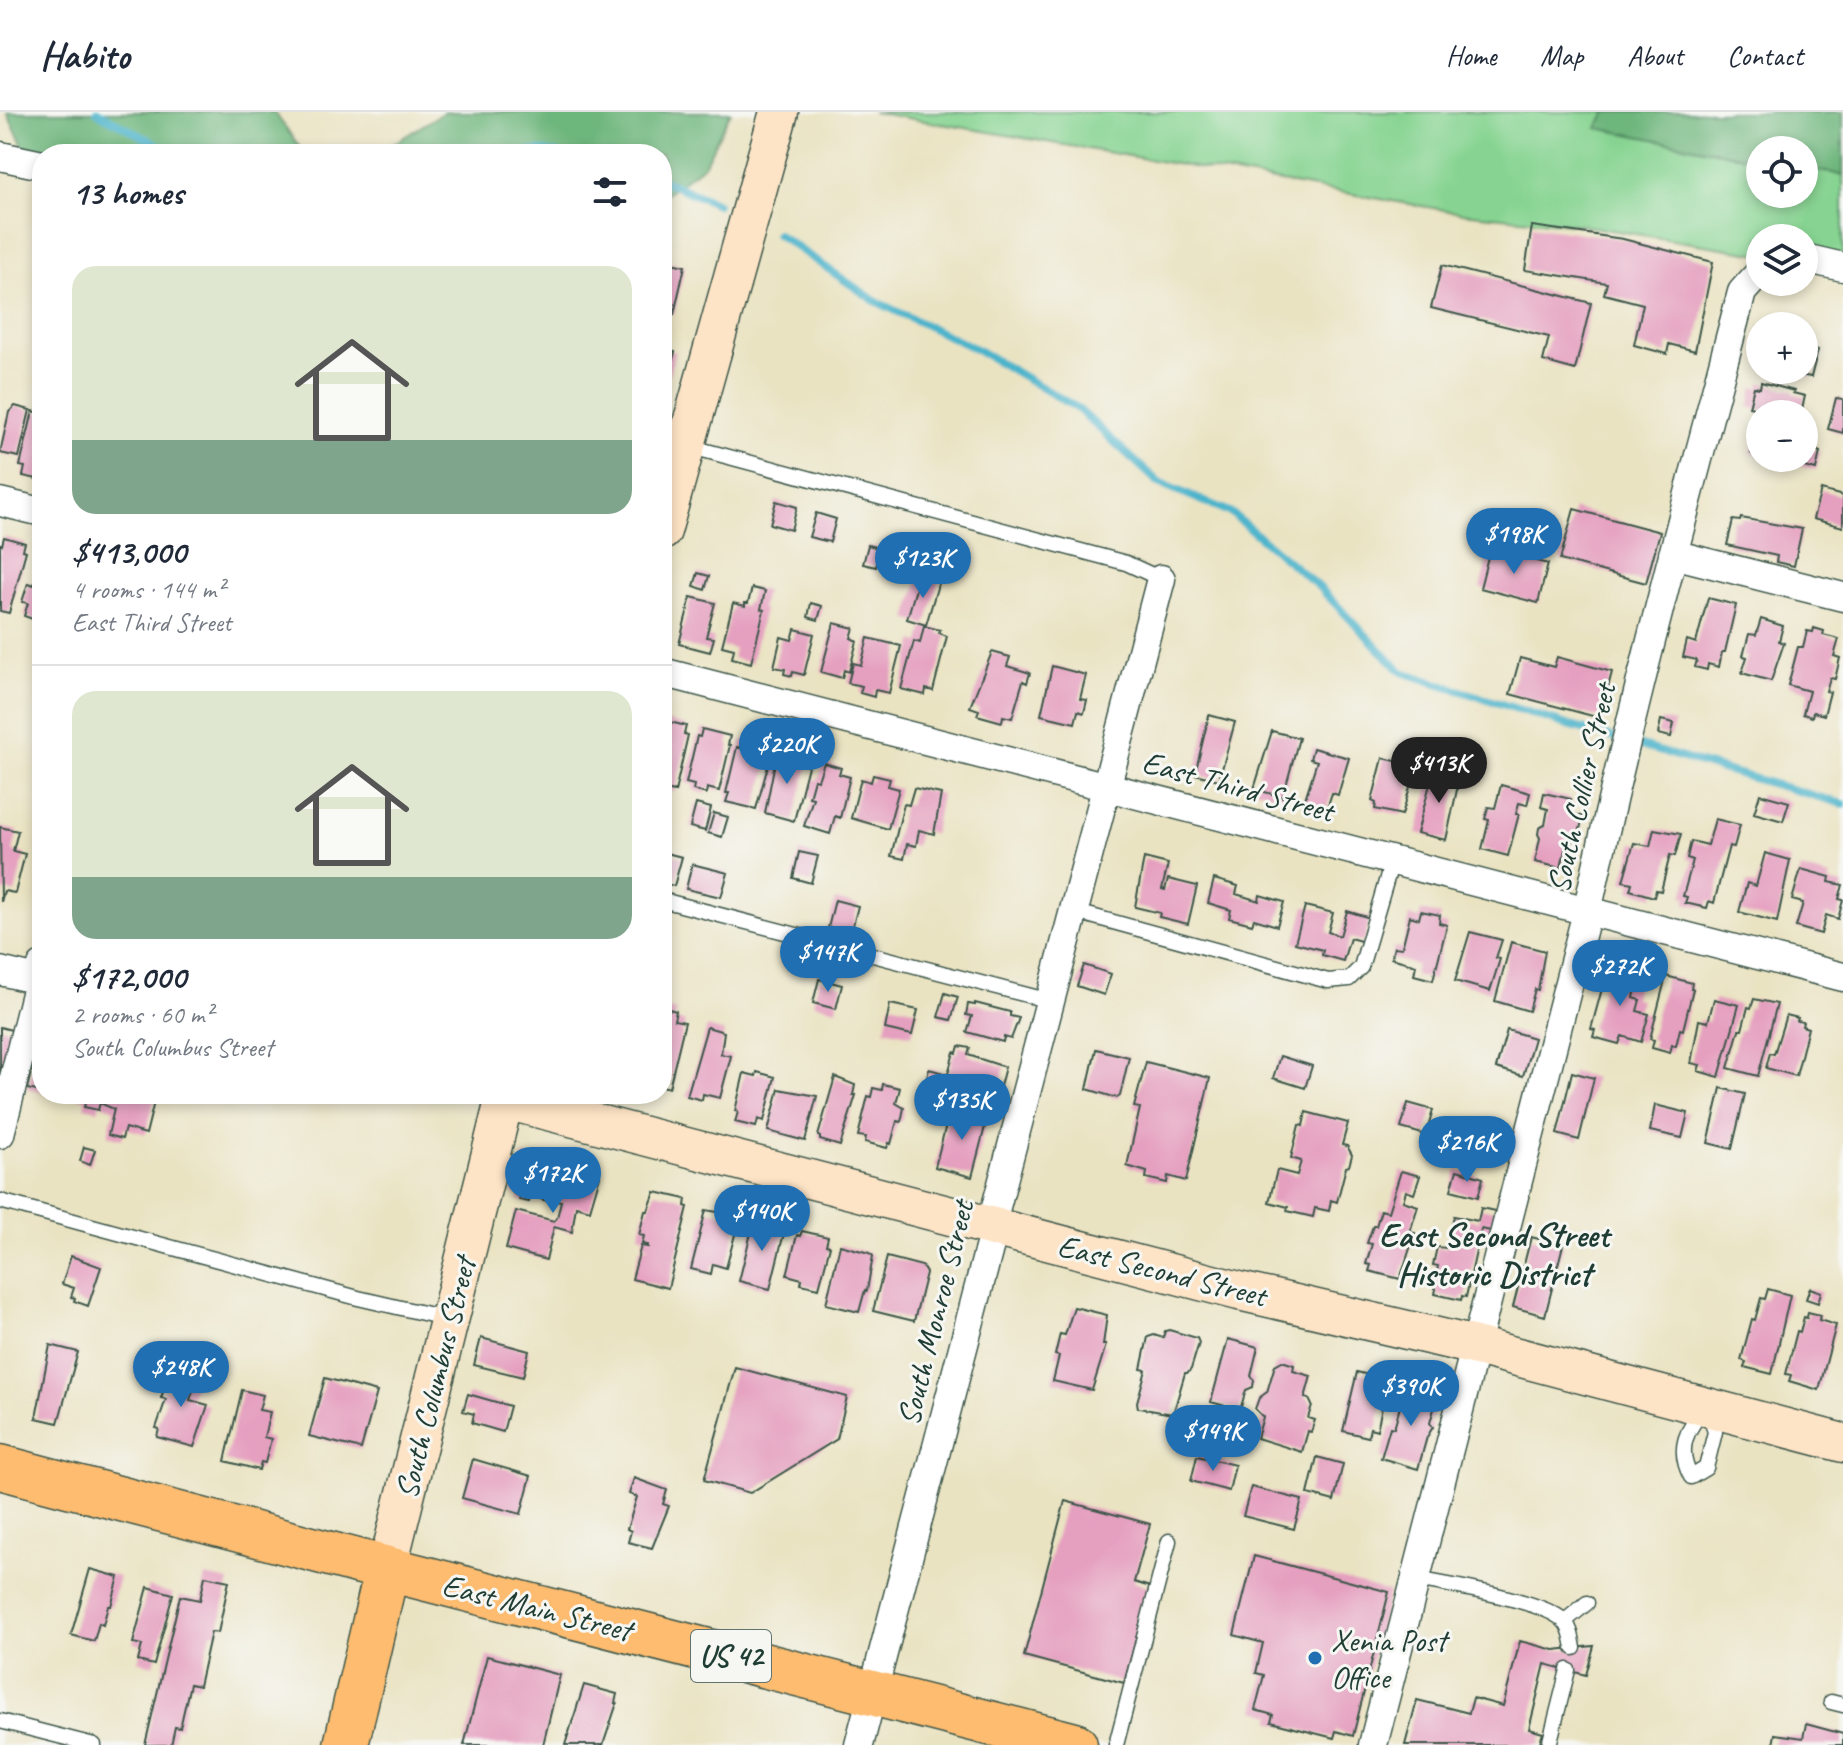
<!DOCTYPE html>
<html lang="en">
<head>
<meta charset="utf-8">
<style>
	body { margin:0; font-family:Caveat,sans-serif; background:#f6f6f7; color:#1f2937; height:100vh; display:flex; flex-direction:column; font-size:30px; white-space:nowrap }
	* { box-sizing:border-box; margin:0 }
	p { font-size:26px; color:#747a83 }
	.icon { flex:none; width:44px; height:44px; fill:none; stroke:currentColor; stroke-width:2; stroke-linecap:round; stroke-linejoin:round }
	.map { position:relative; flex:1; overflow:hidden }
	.panel { position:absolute; left:32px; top:32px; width:640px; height:960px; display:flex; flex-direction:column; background:#fff; border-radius:32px; box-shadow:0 4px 12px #0003 }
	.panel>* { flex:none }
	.fabs { position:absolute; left:1746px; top:24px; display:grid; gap:16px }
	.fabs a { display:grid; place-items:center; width:72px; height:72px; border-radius:50%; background:#fff; box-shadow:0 4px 12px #0003; font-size:40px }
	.price { position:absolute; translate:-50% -68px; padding:0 18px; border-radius:28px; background:#1f6fb2; color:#fff; font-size:26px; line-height:52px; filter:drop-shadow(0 2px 4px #0008) }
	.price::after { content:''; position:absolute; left:50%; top:48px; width:24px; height:18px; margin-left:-12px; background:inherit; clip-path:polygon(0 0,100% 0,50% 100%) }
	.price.selected { background:#222; color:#fff }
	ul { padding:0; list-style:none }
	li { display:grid; align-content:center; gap:16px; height:424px; padding:0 40px }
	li+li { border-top:2px solid #e0e1e3 }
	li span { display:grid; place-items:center; height:248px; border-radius:24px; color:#555 }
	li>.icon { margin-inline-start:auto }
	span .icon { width:144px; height:144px; fill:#fffc; stroke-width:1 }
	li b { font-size:34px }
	h2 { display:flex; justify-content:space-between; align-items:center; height:96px; padding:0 40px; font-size:34px }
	header { display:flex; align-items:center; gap:48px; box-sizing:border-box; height:112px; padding:0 40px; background:#fff; border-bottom:2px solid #e0e1e3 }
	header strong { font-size:38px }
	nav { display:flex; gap:44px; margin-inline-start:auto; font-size:28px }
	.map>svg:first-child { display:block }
</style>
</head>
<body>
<header>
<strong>Habito</strong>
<nav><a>Home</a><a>Map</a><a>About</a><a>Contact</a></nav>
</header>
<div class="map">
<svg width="1843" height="1633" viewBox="0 0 1843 1633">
	<rect width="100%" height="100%" fill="#f6f6f2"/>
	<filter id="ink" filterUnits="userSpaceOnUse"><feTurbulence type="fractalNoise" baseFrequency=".0125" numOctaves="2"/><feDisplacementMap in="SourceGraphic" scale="16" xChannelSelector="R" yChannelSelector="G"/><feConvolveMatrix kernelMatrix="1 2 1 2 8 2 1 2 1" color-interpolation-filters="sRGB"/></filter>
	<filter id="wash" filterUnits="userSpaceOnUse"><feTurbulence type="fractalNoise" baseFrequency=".006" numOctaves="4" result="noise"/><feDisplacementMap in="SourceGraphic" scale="32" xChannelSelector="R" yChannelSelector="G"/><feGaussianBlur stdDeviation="1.8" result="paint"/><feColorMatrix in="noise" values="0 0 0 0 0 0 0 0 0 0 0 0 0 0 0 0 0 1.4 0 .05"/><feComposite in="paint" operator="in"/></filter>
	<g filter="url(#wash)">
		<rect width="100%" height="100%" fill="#eae3c2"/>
		<!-- green -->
		<path fill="#87d492" stroke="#538863" stroke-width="2" fill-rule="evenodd" d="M872,0H1843V155L1804,149V126H1760V142L1580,113L1462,101ZM1760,38H1804V82H1760Z"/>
		<!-- forest -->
		<path fill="#6db67c" stroke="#467a58" stroke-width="2" d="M7,0H274L305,42H45L24,36Z
			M444,0H731L704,53L662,85V42H377Z
			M1607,0H1843V63L1804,56V38H1760V48L1597,16Z"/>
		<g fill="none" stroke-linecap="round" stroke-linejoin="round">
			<!-- stream -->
			<path stroke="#4cb4cb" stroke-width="8" d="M97,0L175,42
				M502,42L539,39L558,42
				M662,68L717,92
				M777,122L875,189L978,238L1077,296L1159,371L1230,400L1319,475L1402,560L1561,611L1843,692"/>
		</g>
		<g id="blocks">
			<!-- building -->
			<path fill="#e59fbf" d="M1532,114L1623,127L1713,150L1695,239L1669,232L1667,242L1634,233L1643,192L1604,182L1607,171L1525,158Z
				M662,149L685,154L674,202L662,199Z
				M1442,153L1591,191L1575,258L1543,249L1549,225L1431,196Z
				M662,232L668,234L667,238L675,240L668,265L662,263Z
				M1804,234L1818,238L1811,265L1778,259L1804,258Z
				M1761,270L1794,279L1793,281L1805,284L1801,302H1778L1749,295L1754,275L1760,276Z
				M1836,286L1843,287V321L1828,317Z
				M15,294L30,298L19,345L0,341L9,300Z
				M33,299L42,302V368L23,364L25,355L20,354Z
				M1756,324L1760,325V344L1751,341Z
				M1804,334L1820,340L1816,358L1773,347L1804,346Z
				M1821,378L1843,384V415L1813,407Z
				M776,389L797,395L791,418L770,412Z
				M1574,397L1660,420L1646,471L1560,448Z
				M816,401L836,407L830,430L809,425Z
				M1741,406L1802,417L1794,454L1776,450L1777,444L1727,433L1733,408L1740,409Z
				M4,425L25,431L23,438L26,439L9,501L0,499V432L2,433Z
				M868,433L881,437L876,455L863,452Z
				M1490,437L1548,452L1538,491L1480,476Z
				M39,457L42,458L41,510L24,504L28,491L22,490L28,471L34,473Z
				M698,461L709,464L705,478L694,474Z
				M920,463L939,469L926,513L907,507Z
				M752,476L765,479L761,497L764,498L751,551L732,546L734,537L722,534L733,491L745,494V491H748Z
				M691,485L715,491L706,525L714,526L710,540L679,532Z
				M1708,486L1736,493L1725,540H1722L1719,555L1708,552L1707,558L1695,555L1697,548L1683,545L1687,528L1696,531Z
				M811,491L822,494L818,508L808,505Z
				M1761,507L1783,514L1779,529L1784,531L1771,569L1742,561L1747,545L1743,544L1749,522L1756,523Z
				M834,511L854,516L851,526L857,529L849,560L844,558L842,566L821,560Z
				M924,514L940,518L939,521L947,524L933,579L926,577L925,583L901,577L914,529L920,531Z
				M1814,516L1824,519L1823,523L1839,527L1834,544L1840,546L1835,567L1830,566L1826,579L1830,580L1824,603L1813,600L1812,605L1803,602L1809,579L1788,573L1798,535H1803L1807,519L1813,520Z
				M795,517L814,522L804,563L793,560L792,564L784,562L785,557L774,555L781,525L792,528Z
				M868,526L901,534L889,581L875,578L874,585L860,581L862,574L848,571L853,551L861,553Z
				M992,540L1010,545L1007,554L1030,561L1027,571L1023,569L1012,606L1003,604L1002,610L977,603L979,598L970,595Z
				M1557,545L1612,560L1600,606L1510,582L1520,546L1554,555Z
				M1052,554L1086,563L1080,587L1087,588L1084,601L1078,599L1075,611L1041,603Z
				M1209,603L1235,610L1219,668L1195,662Z
				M662,608L686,614L684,622L688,623L675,680L665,678L663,687Z
				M1661,608L1674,611L1671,625L1658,622Z
				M702,617L730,624L728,633H730L719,679L707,676L706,682L693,678L694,673L686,671L697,624L700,625Z
				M1272,619L1299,626L1283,685L1254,677Z
				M742,628L770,635L768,643H771L756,697L726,690L729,681H726L737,635L740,636Z
				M1313,636L1349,646L1338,683L1332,681L1327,696L1304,690L1317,649L1310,647Z
				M782,639L807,645L805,653L808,654L794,709L765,701L776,645L780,646Z
				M1383,646L1416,654L1402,703L1375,697L1376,691L1372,689Z
				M824,651L841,656L839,662L850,665L840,706L835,704L830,722L804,714L813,686L809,685L814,667L818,668Z
				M1434,657L1460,664L1446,728L1417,721Z
				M873,663L890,667L888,674L899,677L888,717L851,706L861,667L871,670Z
				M1501,673L1530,681L1527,693L1519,691L1516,702H1519L1508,744L1482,737L1489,708L1485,707L1488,695L1495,696Z
				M914,676L941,682L934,722L919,718L916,734L907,732L904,747L891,744L904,692L909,693Z
				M1544,681L1571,687L1568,700L1583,705L1579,721L1574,720L1571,733H1566L1561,756L1535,750L1540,726L1538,722L1539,716L1545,713L1548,697L1541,695Z
				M1760,682L1789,690L1783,709L1754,701Z
				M696,692L711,696L705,719L690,715Z
				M714,701L728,705L722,725L708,721Z
				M1715,707L1740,713L1734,735L1729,734L1714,791L1709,789L1707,796L1685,791L1687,785L1683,784L1693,748L1687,746L1691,729L1708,733Z
				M0,715L18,719L13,739L25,742L15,781L4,779L1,790Z
				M1654,717L1681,722L1675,744L1670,743L1661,779L1656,778L1654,785L1630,778L1632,771L1623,769L1634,731L1650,734Z
				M662,740L682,745L674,774L662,771Z
				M799,740L818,744L811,771L793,766Z
				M1765,741L1790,748L1777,810L1739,800L1747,771L1756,774Z
				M1144,746L1168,752L1162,777L1165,778L1168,767L1197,774L1188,812L1159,805L1160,801L1135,795Z
				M692,752L728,761L721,785L686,777Z
				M1801,757L1830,765L1829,770L1843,773L1839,787L1843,788L1838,807L1826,803L1821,822L1796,815L1803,791L1792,788Z
				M1214,767L1238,774L1236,782L1259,789L1260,783L1284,790L1277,814L1254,807L1252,812L1229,806L1231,798L1208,791Z
				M835,788L858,794L851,821L828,816Z
				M1305,794L1333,801L1328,820L1340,824L1347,799L1370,806L1364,830L1350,826L1343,849L1322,843L1323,838L1295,831Z
				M1421,799L1440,803L1439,811L1447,813L1433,868L1414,863L1416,853L1391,846L1394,835L1402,836L1410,804L1419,807Z
				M1470,820L1502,828L1496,846L1500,847L1490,879L1455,869Z
				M1511,830L1545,839L1538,878L1535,877L1529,899L1495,889Z
				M1628,852L1640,855L1634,886L1640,888L1637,899L1649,902L1641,930L1622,924L1619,932L1593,925L1595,918L1591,917L1608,855L1626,860Z
				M1084,853L1111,862L1104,883L1077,874Z
				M1666,864L1692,871L1691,877H1693L1683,918L1680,917L1676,934L1672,933L1670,941L1652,936L1654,928L1650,927Z
				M819,867L842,873L836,897L813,891Z
				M945,881L958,885L951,908L938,905Z
				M1714,887L1739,893L1719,965L1698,959L1700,953L1691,951L1699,908L1708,910Z
				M1754,887L1777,892L1758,964L1728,956L1739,918H1742L1748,895L1751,896Z
				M975,891L1010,900V904L1019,906L1011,927L1004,925L1003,930L967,920L972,904L966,903L968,892L975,893Z
				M890,892L918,898L912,923L885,917Z
				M662,895L676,899L674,908L685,910L669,976L662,974Z
				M1786,903L1798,906L1797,909L1803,910L1802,914L1808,916L1796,964L1766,956L1770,941L1774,942Z
				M0,915L15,919L8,962L0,959Z
				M707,915L724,920L721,942L731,944L720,986L703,982L702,988L687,984Z
				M1507,918L1534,926L1523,964L1496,956Z
				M959,934L970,936L968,943L1005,955L999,978L989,975L988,980L954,971L951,981L925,974L929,957L948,962L954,940L957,941Z
				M1096,937L1129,945L1120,984L1117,986L1087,977Z
				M1280,944L1312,954L1305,976L1273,966Z
				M34,948L42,950V980L27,977Z
				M1146,950L1210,966L1186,1069L1168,1064L1167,1071L1146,1066L1147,1060L1127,1054L1140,996L1134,995Z
				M757,960L775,965L764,1009L758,1007L756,1015L735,1010L738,1000L735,999L744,961L756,964Z
				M1572,960L1594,966L1579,1028L1557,1022Z
				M835,965L855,973L853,983H856L840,1034L820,1028V1025L818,1024Z
				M883,972L900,976L896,991L904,996L901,1010L897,1009L891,1032L889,1031L887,1036L865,1030L866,1025L858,1024L868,984L871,985L873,976L882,978Z
				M1721,976L1745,982L1732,1037L1708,1031Z
				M779,977L817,984L805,1029L768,1019Z
				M77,982H156L146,1022L125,1016L122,1027L108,1023L114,997L100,991L98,998L84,995L86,987L76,985Z
				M1408,991L1433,998L1426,1023L1401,1016Z
				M1655,993L1688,1001L1682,1026L1650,1019Z
				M956,995L988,1003L972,1065L935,1055L948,1005L954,1007Z
				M1306,1000L1348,1011L1342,1033L1347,1034L1352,1043L1349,1054L1346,1055L1337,1090L1331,1088L1329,1099L1315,1096L1313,1105L1287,1099L1288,1095L1269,1090L1277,1058L1297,1063L1301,1049L1291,1046L1299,1013L1303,1014Z
				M84,1035L95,1038L90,1053L80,1049Z
				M524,1044L557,1052L547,1089L531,1084L529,1090L519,1088L520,1083L513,1081Z
				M567,1053L600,1064L590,1098L576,1094L572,1120L554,1115L546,1148L506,1137L516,1099L554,1109L557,1106L561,1089L557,1088Z
				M1457,1058L1483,1066L1478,1085L1451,1078Z
				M1401,1059L1420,1064L1414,1082L1406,1079L1403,1089L1418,1094L1410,1120L1415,1121L1400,1167L1369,1159L1371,1153L1366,1152L1372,1132L1367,1131L1373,1114H1376L1381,1098L1388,1100Z
				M655,1080L686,1087L685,1094L688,1095L668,1176L632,1167L641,1134L648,1135V1133L642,1132L644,1124L639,1123L645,1099H648Z
				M1481,1096L1495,1099L1491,1119L1481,1117L1466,1185L1462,1184L1461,1188L1435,1182L1436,1177L1434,1176L1438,1154L1433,1153L1437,1135L1446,1136L1454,1104L1478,1109Z
				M706,1098L740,1104L726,1156L713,1152L711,1162L691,1157Z
				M755,1105L786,1113L770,1177L739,1169Z
				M802,1119L828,1125L826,1133L830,1134L819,1176L801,1172L802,1167L787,1163L797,1123L800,1124Z
				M1531,1125L1563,1133L1545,1204L1513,1195Z
				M840,1133L869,1141L873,1144L867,1179L865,1178L859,1200L826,1192Z
				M71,1144L101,1155L88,1194L74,1189L75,1186L71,1185L74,1176L62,1172Z
				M887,1145L922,1154L926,1161L914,1209L873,1199Z
				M1810,1176L1821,1180L1818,1191L1806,1187Z
				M1768,1177L1790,1183L1772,1262L1744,1255L1746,1250L1741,1248L1752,1207L1755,1208L1761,1186L1765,1187Z
				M1074,1195L1107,1203L1103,1233H1106L1092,1278L1053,1269L1059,1244L1055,1243L1060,1222L1065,1223Z
				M1808,1200L1820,1203L1819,1208L1836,1213L1819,1278L1789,1269L1791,1263L1786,1262L1797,1219L1800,1220L1804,1205L1807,1206Z
				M1169,1218L1197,1226L1199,1231L1191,1257L1188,1261H1185L1173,1302L1138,1296L1137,1290L1146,1258L1141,1257L1148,1225L1154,1223L1163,1226L1165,1219Z
				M481,1226L529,1239L523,1265L474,1253Z
				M1228,1227L1258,1235L1251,1264L1254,1268L1253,1275L1246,1278L1240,1298L1211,1290Z
				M50,1233L78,1240L58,1311L36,1306Z
				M1282,1249L1294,1253L1293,1259L1311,1264L1305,1286L1309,1287L1312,1293L1308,1306L1315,1308L1311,1320L1308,1319L1302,1340L1257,1326L1263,1305L1255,1297L1259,1286L1267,1280L1275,1253Z
				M176,1252L199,1258L190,1288L208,1293L194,1335L157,1325L159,1317L156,1316L166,1287L161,1286L164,1277L169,1278Z
				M735,1255L847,1285L837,1327L750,1381L704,1368Z
				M1357,1260L1388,1268L1377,1318L1370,1316L1368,1325L1343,1319Z
				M325,1266L377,1280L361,1337L309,1324Z
				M1406,1273L1435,1281L1433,1289L1436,1290L1430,1311L1433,1315L1427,1325L1418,1357L1381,1346L1390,1315L1394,1316Z
				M242,1278L263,1283L259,1298L270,1300L264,1325L271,1327L265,1351L261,1350L259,1358L225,1349Z
				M468,1282L510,1294L503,1320L472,1311L474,1302L463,1299Z
				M1197,1344L1235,1353L1229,1379L1191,1369Z
				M1317,1345L1343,1352L1334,1389L1308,1382Z
				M473,1347L531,1364L521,1402L462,1386Z
				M634,1366L667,1378L663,1392L669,1394L652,1436L628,1430L631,1419L627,1417L637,1385L629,1382Z
				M1251,1375L1302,1388L1294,1417L1243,1404Z
				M1065,1389L1150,1412L1134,1470L1150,1475L1124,1571L1024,1544Z
				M1254,1444L1389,1480L1353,1624L1336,1619L1334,1626L1271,1610L1273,1603L1255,1598L1264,1563L1256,1561L1263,1531L1234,1523Z
				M90,1457L119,1465L111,1494H108L103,1513L99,1511L94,1529L71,1523Z
				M205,1464L229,1469L218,1521L211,1520L199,1574L190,1572L180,1616L175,1615L171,1633H145L180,1484L200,1488Z
				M148,1475L173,1482L154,1553L138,1549L142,1533L133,1531Z
				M1520,1529L1554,1538L1594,1534L1586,1563L1545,1552L1529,1617L1543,1621L1539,1633H1405L1417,1588L1469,1601L1473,1586L1503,1594Z
				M487,1544L560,1563L543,1633H464Z
				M584,1573L617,1582L615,1591H617L603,1633H565Z
				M1806,1612L1843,1622V1633H1773L1775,1622L1803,1626Z"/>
		</g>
	</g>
	<g filter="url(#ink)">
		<use href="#blocks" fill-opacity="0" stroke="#3d5649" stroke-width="2"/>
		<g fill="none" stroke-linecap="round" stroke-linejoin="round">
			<defs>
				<path id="lane" d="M688,334L1126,451L1161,467
					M662,788L1050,889
					M1073,799L1328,869L1349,867L1361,855L1392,749
					M0,1089L358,1186L449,1207
					M1707,1295L1715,1320L1706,1356L1691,1365C1676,1337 1686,1316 1707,1295Z
					M1416,1467C1448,1473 1541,1488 1563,1508C1571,1515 1572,1526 1574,1536
					M1565,1509L1587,1491
					M1831,1590L1843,1593
					M0,1609L94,1633
					M1116,1633L1169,1429
					M1549,1633L1568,1558"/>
				<path id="street" d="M0,44L42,53
					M1804,146L1843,155
					M0,390L42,400
					M1673,442L1843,485
					M662,560L1843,865
					M0,859L42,869
					M0,1022L42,854
					M859,1633L993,1121L991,1114L1161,467
					M1373,1633L1587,800C1632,591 1688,386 1742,180L1760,160"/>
				<path id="secondary" d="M662,419L779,0
					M506,988L1239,1179L1476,1234L1843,1331
					M387,1457L503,993L508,982"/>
				<path id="primary" d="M0,1355L353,1448L1075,1633
					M346,1633L387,1457"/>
			</defs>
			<!-- lane casing -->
			<use href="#lane" stroke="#3d5649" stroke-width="17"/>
			<!-- street casing -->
			<use href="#street" stroke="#3d5649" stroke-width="31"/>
			<!-- secondary casing -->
			<use href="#secondary" stroke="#3d5649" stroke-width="41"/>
			<!-- primary casing -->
			<use href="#primary" stroke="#3d5649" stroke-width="47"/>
			<!-- lane -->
			<use href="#lane" stroke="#fff" stroke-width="14"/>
			<!-- street -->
			<use href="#street" stroke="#fff" stroke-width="28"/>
			<!-- secondary -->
			<use href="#secondary" stroke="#fee4c6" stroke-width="38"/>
			<!-- primary -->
			<use href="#primary" stroke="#fdbc70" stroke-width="44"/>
		</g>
	</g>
	<!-- markers -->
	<circle fill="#1f6fb2" stroke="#f6f6f2" stroke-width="3" cx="1315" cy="1546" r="8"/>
	<g text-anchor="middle" stroke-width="6" stroke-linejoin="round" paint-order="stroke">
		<!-- shield labels -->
		<rect fill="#f6f6f2" stroke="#60746d" stroke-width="2" x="691" y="1518" width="80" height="52" rx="6"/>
		<g font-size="30" font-weight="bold" fill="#1f3d34">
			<text x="731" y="1554">US 42</text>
		</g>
		<!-- street labels -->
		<g font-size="32" fill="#1f3d34" stroke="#f6f6f2">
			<text transform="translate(1238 674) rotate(15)" y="11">East Third Street</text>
			<text transform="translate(1581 676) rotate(-77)" y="11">South Collier Street</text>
			<text transform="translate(1162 1158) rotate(14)" y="11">East Second Street</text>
			<text transform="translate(935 1201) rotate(-76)" y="11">South Monroe Street</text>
			<text transform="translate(435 1266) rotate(-76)" y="11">South Columbus Street</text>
			<text transform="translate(537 1495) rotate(14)" y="11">East Main Street</text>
		</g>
		<!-- poi labels -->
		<g font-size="32" fill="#1f3d34" stroke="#f6f6f2" text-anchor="start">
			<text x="1331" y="1539">Xenia Post<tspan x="1331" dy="37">Office</tspan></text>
		</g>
		<!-- neighbourhood labels -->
		<g font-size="34" font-weight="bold" fill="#1f3d34" stroke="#f6f6f2">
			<text x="1494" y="1134">East Second Street<tspan x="1494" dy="39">Historic District</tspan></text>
		</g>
	</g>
</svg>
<div class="fabs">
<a><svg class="icon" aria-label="locate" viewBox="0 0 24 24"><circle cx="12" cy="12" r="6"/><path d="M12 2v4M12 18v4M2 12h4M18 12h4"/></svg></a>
<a><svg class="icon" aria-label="layers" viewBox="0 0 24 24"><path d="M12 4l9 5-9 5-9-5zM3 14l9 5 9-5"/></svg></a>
<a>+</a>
<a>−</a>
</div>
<b class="price" style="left:1514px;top:464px">$198K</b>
<b class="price" style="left:923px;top:488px">$123K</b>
<b class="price" style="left:787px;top:674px">$220K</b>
<b class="price selected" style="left:1439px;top:693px">$413K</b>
<b class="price" style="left:828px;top:882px">$147K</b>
<b class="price" style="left:1620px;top:896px">$272K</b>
<b class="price" style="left:962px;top:1030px">$135K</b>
<b class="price" style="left:1467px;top:1072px">$216K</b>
<b class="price" style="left:553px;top:1103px">$172K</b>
<b class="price" style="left:762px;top:1141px">$140K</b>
<b class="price" style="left:181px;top:1297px">$248K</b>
<b class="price" style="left:1411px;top:1316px">$390K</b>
<b class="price" style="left:1213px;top:1361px">$149K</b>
<section class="panel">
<h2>13 homes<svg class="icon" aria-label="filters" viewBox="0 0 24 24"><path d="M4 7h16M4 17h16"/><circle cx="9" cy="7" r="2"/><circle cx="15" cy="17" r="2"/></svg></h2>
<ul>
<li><span style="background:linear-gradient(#dfe7d0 70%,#7fa58c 0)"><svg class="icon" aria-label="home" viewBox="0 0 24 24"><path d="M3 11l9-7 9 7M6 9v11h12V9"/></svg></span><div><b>$413,000</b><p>4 rooms · 144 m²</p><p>East Third Street</p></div></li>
<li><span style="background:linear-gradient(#dfe7d0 75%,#7fa58c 0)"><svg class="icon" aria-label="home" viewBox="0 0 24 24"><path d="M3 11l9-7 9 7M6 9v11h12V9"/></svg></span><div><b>$172,000</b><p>2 rooms · 60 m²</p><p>South Columbus Street</p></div></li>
</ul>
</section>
</div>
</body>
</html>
